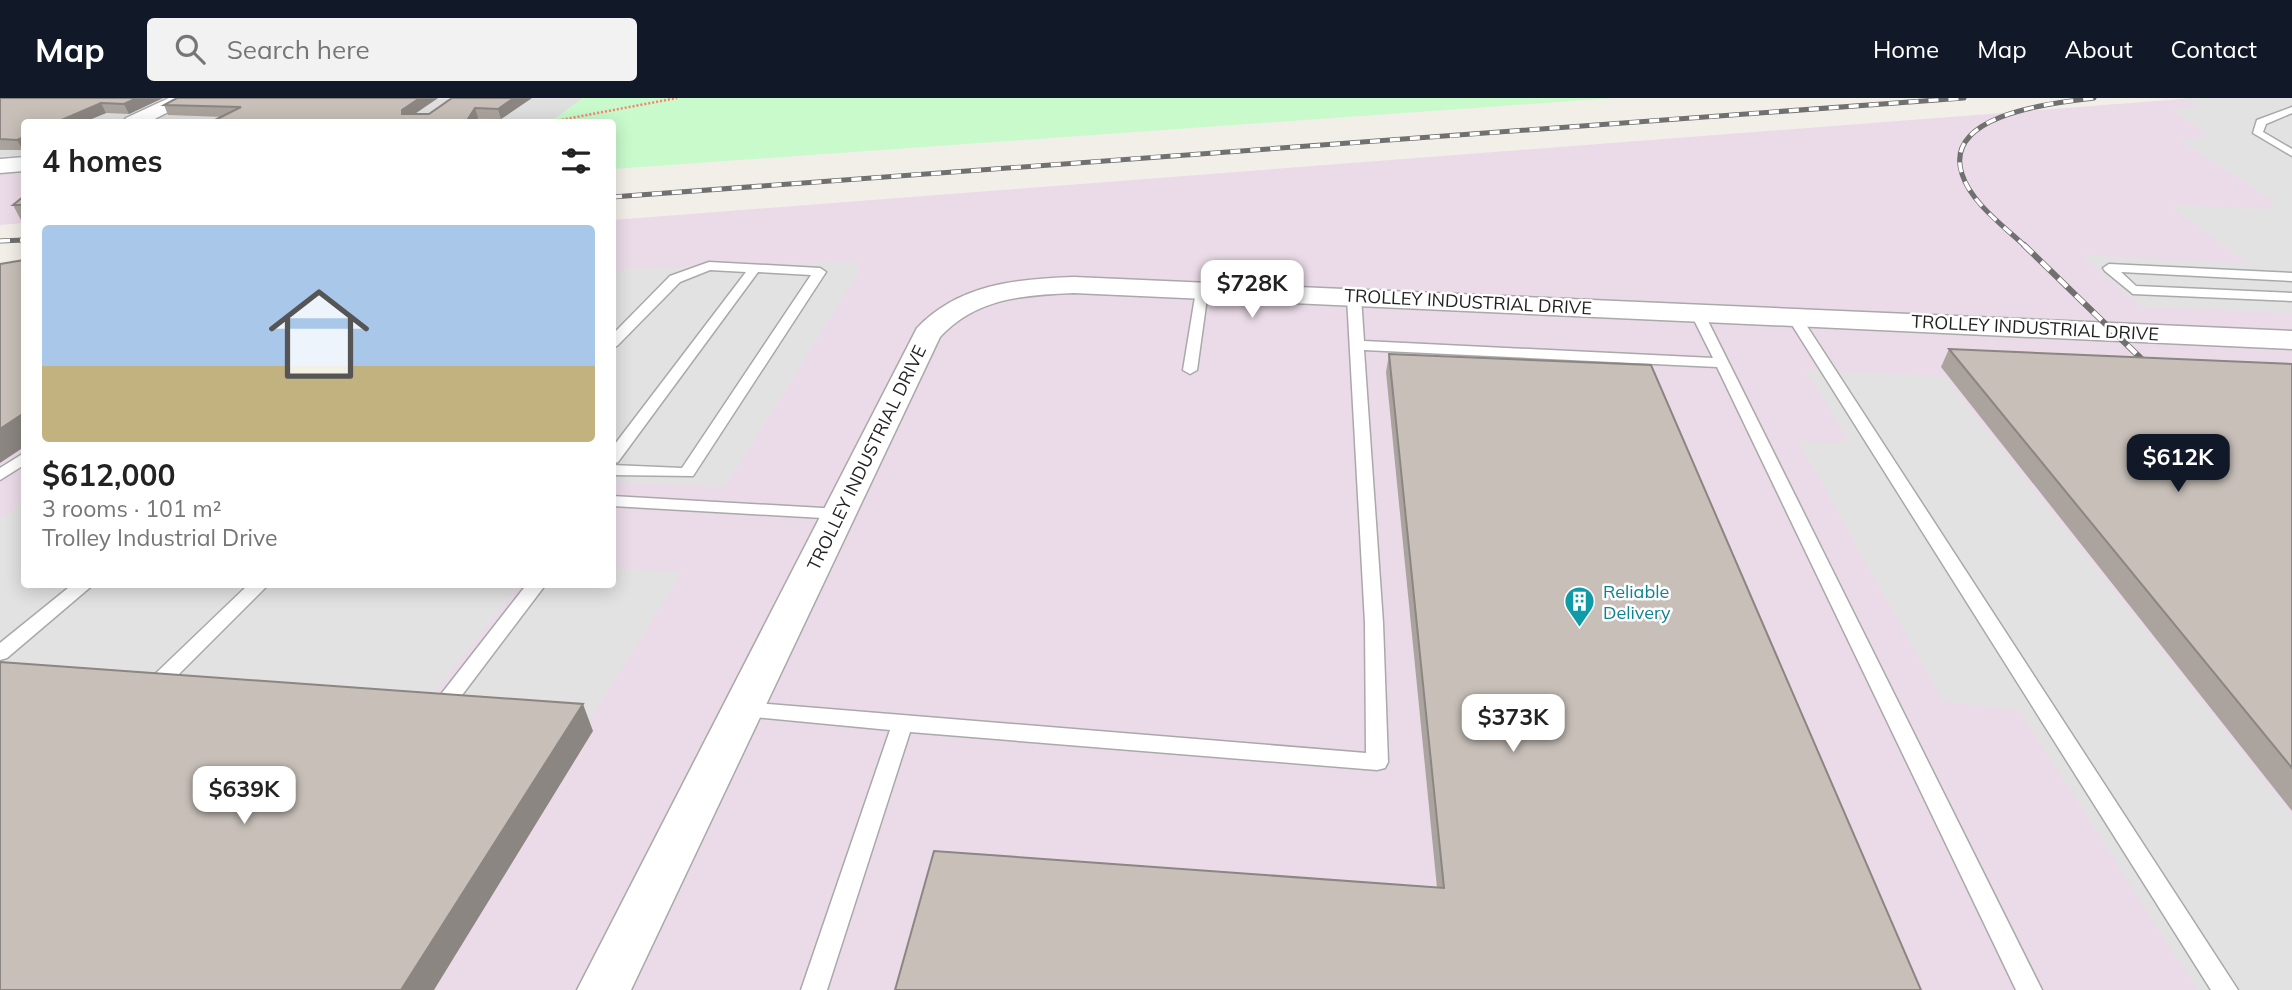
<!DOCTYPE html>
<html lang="en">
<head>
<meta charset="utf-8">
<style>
	body { margin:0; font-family:Mulish,sans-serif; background:#f2f2f2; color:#222; height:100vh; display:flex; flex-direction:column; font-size:26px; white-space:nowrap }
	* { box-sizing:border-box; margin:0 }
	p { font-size:23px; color:#767676 }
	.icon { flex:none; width:38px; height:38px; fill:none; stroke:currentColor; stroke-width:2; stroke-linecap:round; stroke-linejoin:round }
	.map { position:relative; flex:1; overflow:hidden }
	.details { position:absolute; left:21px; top:21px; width:595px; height:469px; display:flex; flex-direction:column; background:#fff; border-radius:7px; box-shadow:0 4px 18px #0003 }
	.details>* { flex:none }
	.price { position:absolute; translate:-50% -60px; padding:0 16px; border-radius:14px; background:#fff; color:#222; font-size:23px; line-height:46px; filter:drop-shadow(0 2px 4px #0008) }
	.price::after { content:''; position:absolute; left:50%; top:42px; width:21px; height:16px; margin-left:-10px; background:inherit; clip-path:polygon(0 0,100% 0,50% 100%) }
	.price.on { background:#111827; color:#fff }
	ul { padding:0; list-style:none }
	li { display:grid; align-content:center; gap:14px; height:371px; padding:0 21px }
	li+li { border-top:2px solid #e0e0e0 }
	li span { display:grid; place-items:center; height:217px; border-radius:7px; color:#555 }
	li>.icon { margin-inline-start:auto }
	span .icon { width:126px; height:126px; fill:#fffc; stroke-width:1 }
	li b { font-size:30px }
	h2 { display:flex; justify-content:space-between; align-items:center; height:84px; padding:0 21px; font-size:30px }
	header { display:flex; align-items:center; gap:42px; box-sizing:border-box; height:98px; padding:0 35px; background:#111827; color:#fff }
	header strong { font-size:33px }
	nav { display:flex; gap:38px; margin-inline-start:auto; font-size:24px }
	.search { width:490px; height:63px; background:#f2f2f2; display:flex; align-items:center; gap:18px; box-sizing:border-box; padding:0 24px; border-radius:7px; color:#767676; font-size:26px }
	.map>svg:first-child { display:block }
</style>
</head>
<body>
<header>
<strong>Map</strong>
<div class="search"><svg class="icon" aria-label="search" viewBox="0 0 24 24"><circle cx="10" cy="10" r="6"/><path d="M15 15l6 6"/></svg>Search here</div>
<nav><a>Home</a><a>Map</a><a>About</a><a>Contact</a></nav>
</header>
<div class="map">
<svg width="2292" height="892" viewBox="0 0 2292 892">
	<rect width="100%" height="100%" fill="#f2efe9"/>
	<!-- residential -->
	<path fill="#e0dfdf" d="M0,0H583L552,23L530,24H24V57L0,59Z"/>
	<!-- industrial -->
	<path fill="#ebdbe8" d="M2195,0H2292V892H0V169L24,167V486H612L613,122Z
		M24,69V125L0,127V71Z"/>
	<!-- park -->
	<path fill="#c8facc" d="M583,0H1614L613,71L612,24H550Z"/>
	<!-- parking -->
	<path fill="#e2e2e2" d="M2185,0H2292V215L2141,209L2081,157L2248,165L2168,107L2268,111L2275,104L2181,43L2209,36L2170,11L2199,9Z
		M858,163L859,173L734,375L722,389L613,384V176L618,171Z
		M1805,271L1944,278L2292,717V892H2197L2020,613L1943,603L1798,343L1840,345L1848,341Z
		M24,403V486L519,487L423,609L0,581V420Z
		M613,470L682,474L588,625L429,613L526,487L612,486Z"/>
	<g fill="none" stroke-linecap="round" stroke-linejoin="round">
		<defs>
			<path id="lane" d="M2292,9V15L2266,26L2263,34L2292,51V58L2253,35L2257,22Z
				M709,164L820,170L826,174L693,378L612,377V367L682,370L811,177L758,174L618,364L612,366V350L746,174L710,172L680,184L617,248L612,249V237L670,178Z
				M2109,166L2292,175V183L2121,174L2136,188L2292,195V203L2133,196L2105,173L2103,170Z
				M1202,189L1208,193L1197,272L1190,276L1183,272L1196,193Z
				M1354,195L1361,199L1364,243L1713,260L1690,214L1692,211H1702L2042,892H2016L1717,269L1364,252L1383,525L1388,664L1385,670L1377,672L910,634L827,892H801L890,632L744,618L737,616L734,611L737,606L744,604L1366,655L1365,525L1347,199Z
				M1794,215L1801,219L2238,892H2211L1787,219Z
				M24,355V367L0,382V370Z
				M612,398L840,411L848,416L840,421L612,408Z
				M73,486H94L7,560L0,562V545Z
				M249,486H269L167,588H153L150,583L153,578Z
				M527,486H546L456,605H442L439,600L442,595Z"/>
			<path id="street" d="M169,0H195L149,24H123L126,20Z
				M24,59V73L0,75V61Z
				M1074,179L2292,233V251L1074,195C1023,197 976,200 940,239L631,892H577L917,230C959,186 1016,181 1074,179Z"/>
		</defs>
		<!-- lane casing -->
		<use href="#lane" stroke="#a9a9a9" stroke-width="3"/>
		<!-- street casing -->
		<use href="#street" stroke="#a9a9a9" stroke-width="3"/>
		<!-- path -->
		<path stroke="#fa8072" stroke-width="2.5" stroke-dasharray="2 2" stroke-linecap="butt" d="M550,24L677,0"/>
		<!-- lane -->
		<use href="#lane" fill="#fff" fill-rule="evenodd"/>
		<!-- street -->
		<use href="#street" fill="#fff" fill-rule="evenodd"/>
		<defs>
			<path id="rail-far1" d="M612,99L1964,0
				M0,143L24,142
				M2026,149C2005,129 1971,105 1962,76C1942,15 2056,5 2094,0"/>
			<path id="rail" d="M2024,147L2154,273"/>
		</defs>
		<!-- rail-far1 casing -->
		<use href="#rail-far1" stroke="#707070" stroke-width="5"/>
		<!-- rail casing -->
		<use href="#rail" stroke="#707070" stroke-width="6"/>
		<!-- rail-far1 -->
		<use href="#rail-far1" stroke="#fff" stroke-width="3.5" stroke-dasharray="10" stroke-linecap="butt"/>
		<!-- rail -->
		<use href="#rail" stroke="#fff" stroke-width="4.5" stroke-dasharray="12" stroke-linecap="butt"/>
	</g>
	<!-- wall -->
	<path fill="#aba49e" d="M0,0H163L129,16L106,15L84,24H24L23,52H0Z
		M438,0L414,16H429L532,0L501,21L223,19L168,17L164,7Z
		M24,98V123L22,124L13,107Z
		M1949,251L2292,266V713L1941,269Z
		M1389,256L1921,892L1437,790L1386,274Z"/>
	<!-- shaded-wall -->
	<path fill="#8b8681" d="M137,0H163L129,16L124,6Z
		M420,0H438L406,22L402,16V12Z
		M514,0H532L501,21L498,11Z
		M101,5L106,15L84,24H57Z
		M475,10L478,20L476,24H466Z
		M24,39V52H23L17,42Z
		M24,315V349L0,365V331Z
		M583,606L593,633L434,892H401Z"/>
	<!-- building -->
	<path fill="#c7bfb8" stroke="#8b8681" stroke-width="2" d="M0,0H137L124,6L101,5L57,24H24V39L17,42L0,41Z
		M177,0H420L402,12V16H429L452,0H514L498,11L475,10L466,24H211L241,9L164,7Z
		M24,98V107H13Z
		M24,162V315L0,331V166Z
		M1949,251L2292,266V670Z
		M1389,256L1651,267L1921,892H895L934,753L1444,790Z
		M0,564L583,606L401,892H0Z"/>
	<!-- icons -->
	<defs>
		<symbol id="building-pin" viewBox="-11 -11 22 30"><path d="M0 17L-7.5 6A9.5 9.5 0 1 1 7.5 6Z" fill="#0f9aa8" stroke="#fff"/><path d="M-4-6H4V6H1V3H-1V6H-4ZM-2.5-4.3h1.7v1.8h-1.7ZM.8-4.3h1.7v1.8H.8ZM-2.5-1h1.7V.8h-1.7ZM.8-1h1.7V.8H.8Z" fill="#fff"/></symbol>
	</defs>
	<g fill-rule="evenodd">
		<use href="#building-pin" x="1562" y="486" width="35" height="47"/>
	</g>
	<g text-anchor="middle" stroke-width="5" stroke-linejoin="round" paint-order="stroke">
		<!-- street labels -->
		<g font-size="18" fill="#222" stroke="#fff">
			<text transform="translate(1468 204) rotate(3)" y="6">TROLLEY INDUSTRIAL DRIVE</text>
			<text transform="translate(2035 230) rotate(3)" y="6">TROLLEY INDUSTRIAL DRIVE</text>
			<text transform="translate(867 360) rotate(-64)" y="6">TROLLEY INDUSTRIAL DRIVE</text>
		</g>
		<!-- culture labels -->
		<g font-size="18" fill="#0d838f" stroke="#fff" text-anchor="start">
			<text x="1603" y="500">Reliable<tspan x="1603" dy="21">Delivery</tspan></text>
		</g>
	</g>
</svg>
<b class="price" style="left:1252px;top:222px">$728K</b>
<b class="price on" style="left:2178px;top:396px">$612K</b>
<b class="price" style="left:1513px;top:656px">$373K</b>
<b class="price" style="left:244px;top:728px">$639K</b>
<section class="details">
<h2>4 homes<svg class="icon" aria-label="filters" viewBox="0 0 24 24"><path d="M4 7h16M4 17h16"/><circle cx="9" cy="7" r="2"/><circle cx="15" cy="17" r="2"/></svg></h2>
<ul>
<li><span style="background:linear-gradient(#a9c7e8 65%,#c2b280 0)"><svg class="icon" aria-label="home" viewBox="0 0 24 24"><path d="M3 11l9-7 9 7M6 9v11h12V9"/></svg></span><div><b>$612,000</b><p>3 rooms · 101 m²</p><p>Trolley Industrial Drive</p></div></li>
</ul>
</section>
</div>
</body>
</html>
